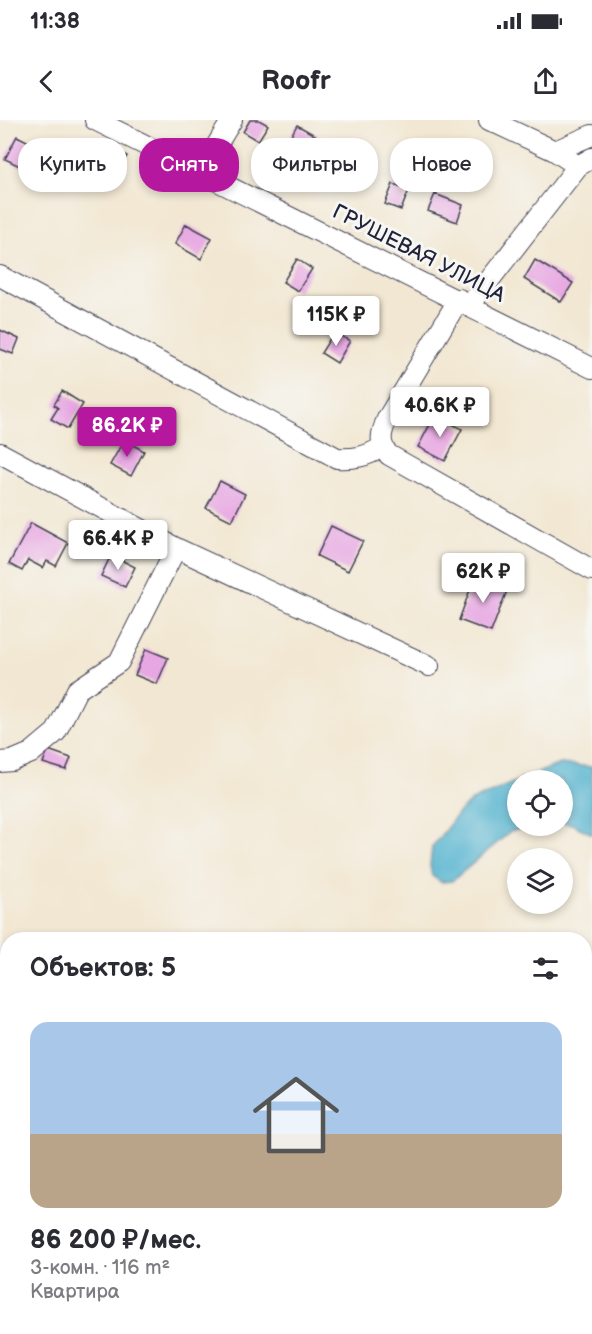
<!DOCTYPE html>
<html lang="ru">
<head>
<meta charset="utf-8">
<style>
	body { margin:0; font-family:"Balsamiq Sans",sans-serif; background:#f2f2f3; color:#2b2b33; height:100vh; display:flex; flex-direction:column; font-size:22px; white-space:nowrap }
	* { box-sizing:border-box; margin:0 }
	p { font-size:20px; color:#7c7c81 }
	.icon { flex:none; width:33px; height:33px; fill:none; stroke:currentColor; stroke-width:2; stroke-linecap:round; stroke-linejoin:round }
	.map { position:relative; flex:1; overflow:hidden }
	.panel { position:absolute; left:0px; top:812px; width:592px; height:404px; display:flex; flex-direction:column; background:#fff; border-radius:24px 24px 0 0; box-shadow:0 3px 9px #0003 }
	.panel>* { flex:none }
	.hud { position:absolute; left:18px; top:18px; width:556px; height:54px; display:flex; gap:12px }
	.controls { position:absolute; left:507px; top:650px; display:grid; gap:12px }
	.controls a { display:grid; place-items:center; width:66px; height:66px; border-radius:50%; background:#fff; box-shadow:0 3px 9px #0003; font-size:30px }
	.price { position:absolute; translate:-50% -51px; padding:0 14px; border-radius:6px; background:#fff; color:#222; font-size:20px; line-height:39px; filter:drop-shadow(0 2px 3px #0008) }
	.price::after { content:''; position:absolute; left:50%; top:36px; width:18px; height:14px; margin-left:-9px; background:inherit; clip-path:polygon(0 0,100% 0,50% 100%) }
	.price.selected { background:#b5179e; color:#fff }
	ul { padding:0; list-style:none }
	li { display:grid; align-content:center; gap:12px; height:318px; padding:0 30px }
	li+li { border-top:2px solid #e1e1e2 }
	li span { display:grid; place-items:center; height:186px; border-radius:18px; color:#555 }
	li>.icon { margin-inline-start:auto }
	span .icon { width:108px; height:108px; fill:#fffc; stroke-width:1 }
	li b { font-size:26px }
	h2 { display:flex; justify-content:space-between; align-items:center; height:72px; padding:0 30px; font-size:26px }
	.tag { padding:0 21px; border-radius:24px; background:#fff; box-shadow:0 3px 9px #0003; font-size:21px; line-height:54px }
	.tag.selected { background:#b5179e; color:#fff }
	.status { display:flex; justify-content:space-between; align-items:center; height:42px; padding:0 30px; background:#fff; direction:ltr }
	.status svg { height:16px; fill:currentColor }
	header { display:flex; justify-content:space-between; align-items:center; height:78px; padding:0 30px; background:#fff; font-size:27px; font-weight:700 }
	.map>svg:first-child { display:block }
</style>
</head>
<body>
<div class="status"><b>11:38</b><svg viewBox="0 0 49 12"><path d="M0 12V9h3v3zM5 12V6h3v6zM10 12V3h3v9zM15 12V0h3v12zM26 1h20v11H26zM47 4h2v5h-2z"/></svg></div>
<header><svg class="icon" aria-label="back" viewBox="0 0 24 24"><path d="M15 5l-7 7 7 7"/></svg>Roofr<svg class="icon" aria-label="share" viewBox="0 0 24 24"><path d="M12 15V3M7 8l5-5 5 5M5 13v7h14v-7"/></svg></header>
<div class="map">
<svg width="592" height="1214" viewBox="0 0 592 1214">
	<rect width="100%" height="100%" fill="#f6f6f2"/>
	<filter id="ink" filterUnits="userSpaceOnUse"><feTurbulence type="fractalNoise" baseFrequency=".0167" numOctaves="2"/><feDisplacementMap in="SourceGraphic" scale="12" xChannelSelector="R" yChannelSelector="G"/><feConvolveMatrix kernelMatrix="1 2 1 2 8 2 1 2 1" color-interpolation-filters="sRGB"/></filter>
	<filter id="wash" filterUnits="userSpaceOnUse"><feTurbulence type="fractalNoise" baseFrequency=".008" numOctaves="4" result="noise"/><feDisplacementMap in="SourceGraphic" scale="24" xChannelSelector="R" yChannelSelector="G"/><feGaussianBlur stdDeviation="1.35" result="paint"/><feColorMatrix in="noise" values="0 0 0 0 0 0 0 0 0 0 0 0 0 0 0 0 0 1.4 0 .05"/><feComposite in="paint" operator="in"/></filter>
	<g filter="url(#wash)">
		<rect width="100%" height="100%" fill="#f2e7d2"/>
		<!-- forest -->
		<path fill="#71ad6e" stroke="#4a6854" stroke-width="1.5" d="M0,869L8,871V1208H585V924H592V1214H0Z"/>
		<!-- water -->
		<path fill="#4fb1ce" stroke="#386a84" stroke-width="1.5" d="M560,644L592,647V714L572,704L563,703L562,660H519Z
			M517,661L518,705H534L510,712L452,761L441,762L432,756L430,746L432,727L459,692L472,681Z"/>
		<g id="blocks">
			<!-- building -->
			<path fill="#e7a7e2" d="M250,0H259L268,5L258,21L243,12Z
				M297,5L320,18L308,38L286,25Z
				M17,16L37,26L32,37L37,40L30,51L5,39Z
				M104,24L127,36L114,59L92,47Z
				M393,64L409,70L401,90L385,84Z
				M435,74L463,85L457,102L428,91Z
				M186,104L212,118L201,139L175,124Z
				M297,139L312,149L298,171L283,162Z
				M535,140L573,163L561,182L524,159Z
				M0,210L19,219L13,234L0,229Z
				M334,212L350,221L337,243L321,233Z
				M62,271L83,284L68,309L51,299L58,288L54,285Z
				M435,295L462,309L445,341L418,327Z
				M124,320L144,331L131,356L110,345Z
				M220,361L245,374L232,401L206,388Z
				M31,403L68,423L56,446L47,441L43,448L28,440L22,451L9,444Z
				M331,406L363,421L348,451L317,436Z
				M111,435L135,447L125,467L101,456Z
				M475,456L508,468L491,512L459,500Z
				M146,529L168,538L157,564L135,555Z
				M48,630L71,638L66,650L43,643Z"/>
		</g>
	</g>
	<g filter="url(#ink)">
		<use href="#blocks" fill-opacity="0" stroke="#414052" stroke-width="1.5"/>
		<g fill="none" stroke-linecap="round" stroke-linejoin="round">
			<defs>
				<path id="minor" d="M95,0L592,248
					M489,0L555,31L578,46
					M555,31L592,15
					M201,51L232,0
					M0,156L337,338C354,339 366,337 382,327
					M459,179L387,299C381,313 378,323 389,335L592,450
					M470,185L578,46L592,38
					M0,333L176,428L429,546
					M0,642L12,641L31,633L56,612L77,570L119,542L176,428"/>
			</defs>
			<!-- minor casing -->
			<use href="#minor" stroke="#414052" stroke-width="22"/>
			<!-- minor -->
			<use href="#minor" stroke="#fff" stroke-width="20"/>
		</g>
	</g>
	<g text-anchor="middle" stroke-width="6" stroke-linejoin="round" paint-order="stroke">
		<!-- street labels -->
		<g font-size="21" fill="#22223b" stroke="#f6f6f2">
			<text transform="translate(419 133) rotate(27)" y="7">ГРУШЕВАЯ УЛИЦА</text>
		</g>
	</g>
</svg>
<div class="controls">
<a><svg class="icon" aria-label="locate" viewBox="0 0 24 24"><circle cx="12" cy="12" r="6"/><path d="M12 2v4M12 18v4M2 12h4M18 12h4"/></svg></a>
<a><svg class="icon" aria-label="layers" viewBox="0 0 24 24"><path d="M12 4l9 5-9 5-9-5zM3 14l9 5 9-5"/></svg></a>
</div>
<b class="price" style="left:336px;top:227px">115K ₽</b>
<b class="price" style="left:440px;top:318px">40.6K ₽</b>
<b class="price selected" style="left:127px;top:338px">86.2K ₽</b>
<b class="price" style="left:118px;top:451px">66.4K ₽</b>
<b class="price" style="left:483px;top:484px">62K ₽</b>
<div class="hud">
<a class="tag">Купить</a>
<a class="tag selected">Снять</a>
<a class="tag">Фильтры</a>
<a class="tag">Новое</a>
</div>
<section class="panel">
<h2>Объектов: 5<svg class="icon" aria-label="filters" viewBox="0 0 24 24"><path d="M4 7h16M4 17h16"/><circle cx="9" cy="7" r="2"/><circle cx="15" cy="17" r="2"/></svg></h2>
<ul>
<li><span style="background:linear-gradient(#a9c7e8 60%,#b9a48a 0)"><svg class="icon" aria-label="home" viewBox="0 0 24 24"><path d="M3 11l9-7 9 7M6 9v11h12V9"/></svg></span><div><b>86 200 ₽/мес.</b><p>3-комн. · 116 m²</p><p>Квартира</p></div></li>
</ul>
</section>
</div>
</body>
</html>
